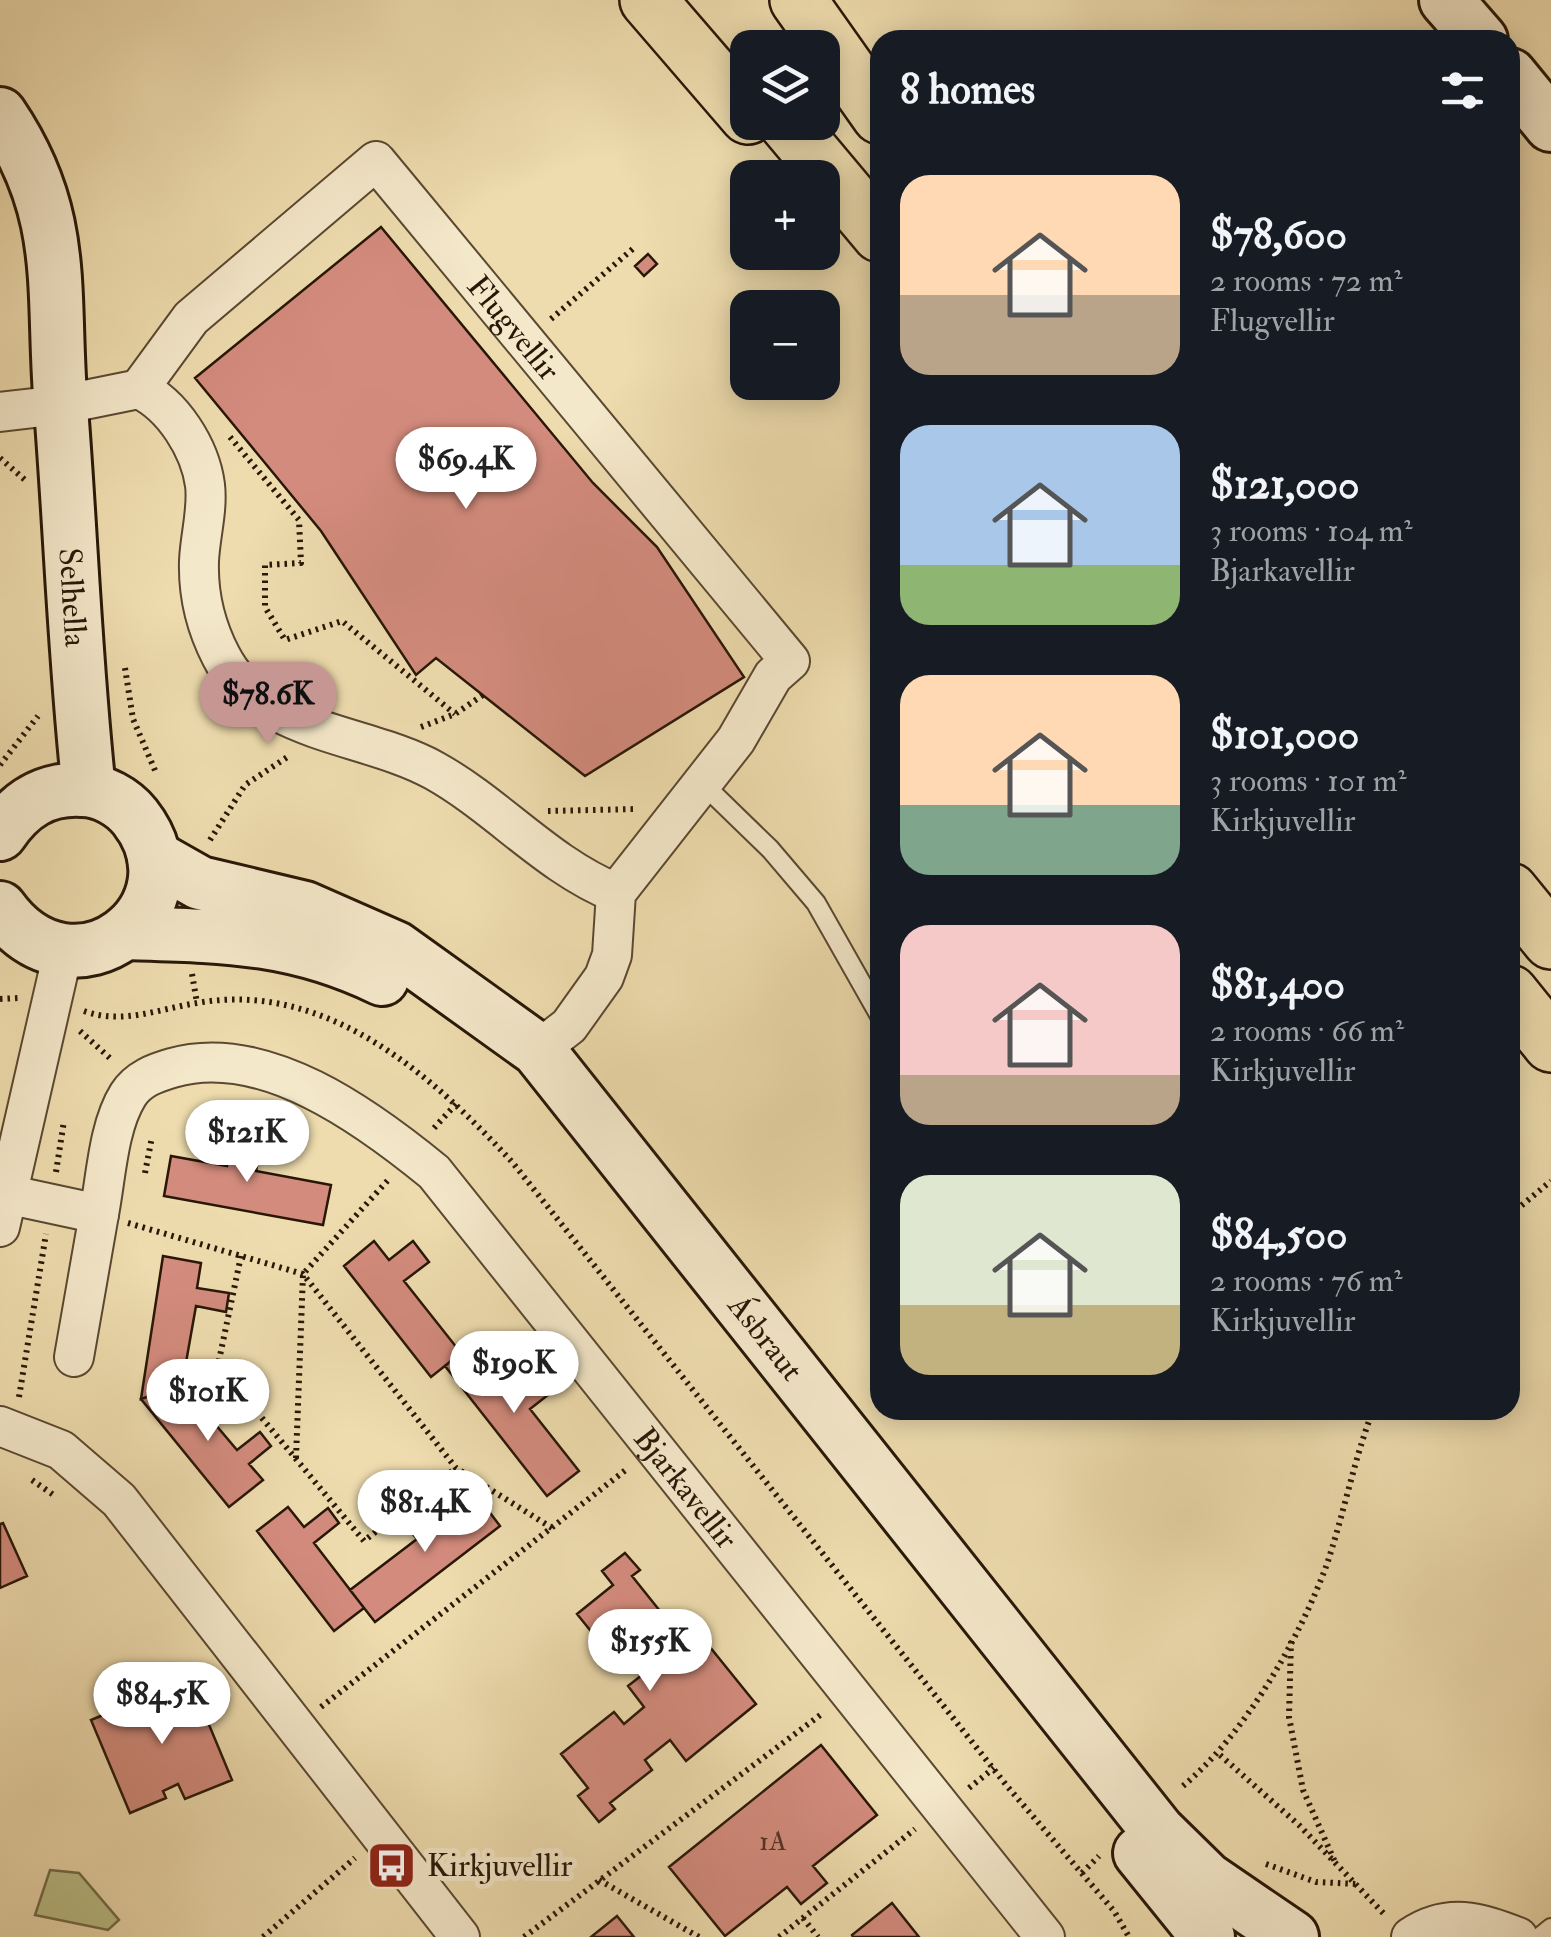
<!DOCTYPE html>
<html lang="en">
<head>
<meta charset="utf-8">
<style>
	body { margin:0; font-family:"IM FELL Double Pica",serif; background:#20242c; color:#f1f3f6; height:100vh; display:flex; flex-direction:column; font-size:38px; white-space:nowrap }
	* { box-sizing:border-box; margin:0 }
	p { font-size:32px; color:#9ea1a6 }
	.icon { flex:none; width:55px; height:55px; fill:none; stroke:currentColor; stroke-width:2; stroke-linecap:round; stroke-linejoin:round }
	.map { position:relative; flex:1; overflow:hidden }
	.sheet { position:absolute; left:870px; top:30px; width:650px; height:1390px; display:flex; flex-direction:column; background:#171b24; border-radius:30px; box-shadow:0 5px 25px #0003 }
	.sheet>* { flex:none }
	.tools { position:absolute; left:730px; top:30px; display:grid; gap:20px }
	.tools a { display:grid; place-items:center; width:110px; height:110px; border-radius:20px; background:#171b24; box-shadow:0 5px 25px #0003; font-size:50px }
	.price { position:absolute; translate:-50% -85px; padding:0 22px; border-radius:35px; background:#fff; color:#222; font-size:32px; line-height:65px; filter:drop-shadow(0 2px 5px #0008) }
	.price::after { content:''; position:absolute; left:50%; top:60px; width:30px; height:22px; margin-left:-15px; background:inherit; clip-path:polygon(0 0,100% 0,50% 100%) }
	.price.current { background:#c59692; color:#111 }
	ul { padding:0; list-style:none }
	li { display:flex; align-items:center; gap:30px; height:250px; padding:0 30px }
	li span { display:grid; place-items:center; flex:none; width:280px; height:200px; border-radius:30px; color:#555 }
	li>.icon { margin-inline-start:auto }
	span .icon { width:120px; height:120px; fill:#fffc; stroke-width:1 }
	li b { font-size:42px }
	h2 { display:flex; justify-content:space-between; align-items:center; height:120px; padding:0 30px; font-size:42px }
	.map>svg:first-child { display:block }
</style>
</head>
<body>
<div class="map">
<svg width="1551" height="1937" viewBox="0 0 1551 1937">
	<rect width="100%" height="100%" fill="#eedcae"/>
	<filter id="stains"><feTurbulence type="fractalNoise" baseFrequency=".002" numOctaves="4"/><feColorMatrix values="0 0 0 0 .2 0 0 0 0 .09 0 0 0 0 .02 0 0 0 .5 -.17"/></filter>
	<radialGradient id="worn" r=".72"><stop offset=".6" stop-color="#630" stop-opacity="0"/><stop offset="1" stop-color="#630" stop-opacity=".3"/></radialGradient>
	<!-- green -->
	<path fill="#bcbf88" stroke="#726b48" stroke-width="2.5" d="M50,1870L79,1873L119,1920L108,1930L35,1915Z"/>
	<!-- building -->
	<path fill="#d38b7d" stroke="#281707" stroke-width="2.5" d="M381,227L593,483L657,547L744,677L585,776L436,658L416,675L321,531L195,378Z
		M648,254L657,264L644,276L635,266Z
		M233,1133L262,1138L256,1171L331,1185L323,1225L164,1196L171,1156L227,1166Z
		M374,1241L389,1260L413,1241L429,1262L404,1281L461,1353L431,1377L344,1266Z
		M163,1256L201,1263L197,1288L229,1293L226,1312L196,1306L182,1385L141,1399Z
		M476,1342L512,1388L536,1369L553,1391L530,1409L579,1471L547,1496L445,1366Z
		M182,1385L237,1450L260,1432L271,1446L249,1464L263,1480L229,1507L141,1399Z
		M475,1493L500,1526L375,1622L350,1590L417,1539L399,1517L411,1507L428,1529Z
		M288,1507L304,1527L328,1508L339,1523L314,1543L364,1608L334,1631L257,1531Z
		M3,1523L27,1576L0,1588V1524Z
		M625,1553L640,1570L632,1576L664,1616L655,1624L678,1654L701,1636L756,1704L686,1761L670,1740L645,1760L652,1770L610,1803L615,1809L599,1822L578,1796L588,1788L561,1754L614,1712L624,1724L644,1707L628,1686L642,1675L629,1658L619,1666L577,1614L613,1585L602,1571Z
		M190,1679L232,1780L185,1799L178,1784L163,1791L166,1798L130,1813L91,1720Z
		M821,1745L877,1815L813,1866L827,1883L801,1904L787,1887L725,1936L669,1867Z
		M892,1903L919,1937H853L852,1935Z
		M617,1916L634,1937H591Z"/>
	<g fill="none" stroke-linecap="round" stroke-linejoin="round">
		<defs>
			<path id="lane" d="M702,783L770,849L816,903L880,1016
				M1540,1937L1551,1928"/>
			<g id="street">
				<path d="M139,389C173,405 200,448 205,485C208,510 200,536 199,561C198,593 206,627 221,656C261,735 365,732 435,771C499,807 547,865 616,893"/>
				<path id="s1" d="M0,412L60,405L139,389L191,318L376,161L790,661L773,676L736,740L616,893L612,955L604,977L569,1026L538,1050"/>
				<path id="s2" d="M6,1194L99,1214C106,1178 108,1127 128,1095C138,1079 155,1073 172,1068C264,1041 368,1118 434,1172L1045,1937"/>
				<path d="M0,1227L63,952"/>
				<path d="M74,1357L99,1214"/>
				<path d="M0,1426L61,1450L119,1500L460,1937"/>
				<path d="M1411,1937C1448,1912 1479,1922 1518,1937"/>
			</g>
			<g id="secondary">
				<path d="M1446,0L1481,40"/>
				<path d="M1510,75L1551,125"/>
				<path id="s3" d="M0,114C70,217 51,293 61,408C71,535 75,663 89,790"/>
				<path d="M0,834C20,804 45,788 82,790C102,790 123,802 135,817C206,907 74,1011 0,908"/>
				<path id="s4" d="M154,857L200,883L305,908L396,948L538,1050L1158,1831L1207,1879L1292,1937"/>
				<path d="M126,933C222,936 293,936 382,979"/>
				<path d="M1140,1853L1208,1937"/>
			</g>
			<path id="highway" d="M648,0L748,116
				M798,0L880,116
				M786,122L880,234
				M1510,891L1551,941
				M1510,993L1551,1044"/>
		</defs>
		<!-- lane casing -->
		<use href="#lane" stroke="#5a4831" stroke-width="22"/>
		<!-- street casing -->
		<use href="#street" stroke="#5a4831" stroke-width="42"/>
		<!-- secondary casing -->
		<use href="#secondary" stroke="#281707" stroke-width="58"/>
		<!-- highway casing -->
		<use href="#highway" stroke="#281707" stroke-width="60"/>
		<!-- path -->
		<path stroke="#281707" stroke-width="6" stroke-dasharray="2.5 5" stroke-linecap="butt" d="M551,319L635,247
			M230,437L299,520L301,563L265,565V607L285,640L342,621L455,714
			M0,458L25,480
			M125,668L133,719L157,775
			M421,727L455,714L483,695
			M0,765L38,716
			M548,811L636,809
			M210,840L245,785L289,756
			M192,974L197,1003
			M0,999L19,998
			M84,1011C123,1025 158,1009 197,1003C327,980 433,1076 513,1163L1007,1786L1114,1911L1129,1937
			M80,1031L112,1060
			M434,1128L457,1103
			M56,1172L64,1121
			M145,1173L152,1137
			M1510,1215L1551,1181
			M128,1223L303,1274L456,1468L552,1528
			M241,1256L218,1365L364,1541L456,1468
			M19,1397L46,1234
			M296,1458L303,1274L389,1179
			M32,1480L55,1496
			M1291,1641L1289,1717L1303,1790L1335,1862
			M321,1707L627,1469
			M1220,1755L1300,1826L1386,1916
			M1183,1786C1245,1734 1299,1640 1327,1564C1344,1513 1354,1460 1373,1410
			M969,1788L994,1768
			M1266,1864L1316,1882L1356,1884
			M1082,1873L1099,1856
			M599,1880L699,1937
			M803,1918L818,1937
			M263,1937L355,1858
			M524,1937L823,1713
			M779,1937L915,1829"/>
		<!-- lane -->
		<use href="#lane" stroke="#f4e8ca" stroke-width="18"/>
		<!-- street -->
		<use href="#street" stroke="#f4e8ca" stroke-width="38"/>
		<!-- secondary -->
		<use href="#secondary" stroke="#f4e8ca" stroke-width="52"/>
		<!-- highway -->
		<use href="#highway" stroke="#eedcae" stroke-width="55"/>
	</g>
	<!-- icons -->
	<defs>
		<symbol id="bus-square" viewBox="-11 -11 22 22"><rect x="-9" y="-9" width="18" height="18" rx="4" fill="#8f2418" stroke="#f4e8ca"/><path d="M-5-6H5V4H4V6H2V4H-2V6H-4V4H-5ZM-3.5-4V0h7V-4ZM-3.5 1.2v1.5H-2V1.2ZM2 1.2v1.5H3.5V1.2Z" fill="#fff"/></symbol>
	</defs>
	<g fill-rule="evenodd">
		<use href="#bus-square" x="364" y="1838" width="55" height="55"/>
	</g>
	<g text-anchor="middle" stroke-width="10" stroke-linejoin="round" paint-order="stroke">
		<!-- number labels -->
		<g font-size="28" fill="#533424">
			<text x="773" y="1850">1A</text>
		</g>
		<!-- street labels -->
		<g font-size="32" fill="#281707" stroke="#f4e8ca">
			<text dy="11" stroke="none"><textPath href="#s1" startOffset="688">Flugvellir</textPath></text>
			<text dy="11" stroke="none"><textPath href="#s3" startOffset="495">Selhella</textPath></text>
			<text dy="11" stroke="none"><textPath href="#s4" startOffset="802">Ásbraut</textPath></text>
			<text dy="11" stroke="none"><textPath href="#s2" startOffset="968">Bjarkavellir</textPath></text>
		</g>
		<!-- poi labels -->
		<g font-size="32" fill="#281707" stroke="#f4e8ca" text-anchor="start">
			<text x="427" y="1876">Kirkjuvellir</text>
		</g>
	</g>
	<rect width="100%" height="100%" filter="url(#stains)"/>
	<rect width="100%" height="100%" fill="url(#worn)"/>
</svg>
<div class="tools">
<a><svg class="icon" aria-label="layers" viewBox="0 0 24 24"><path d="M12 4l9 5-9 5-9-5zM3 14l9 5 9-5"/></svg></a>
<a>+</a>
<a>−</a>
</div>
<b class="price" style="left:466px;top:512px">$69.4K</b>
<b class="price current" style="left:268px;top:747px">$78.6K</b>
<b class="price" style="left:247px;top:1185px">$121K</b>
<b class="price" style="left:514px;top:1416px">$190K</b>
<b class="price" style="left:208px;top:1444px">$101K</b>
<b class="price" style="left:425px;top:1555px">$81.4K</b>
<b class="price" style="left:650px;top:1694px">$155K</b>
<b class="price" style="left:162px;top:1747px">$84.5K</b>
<section class="sheet">
<h2>8 homes<svg class="icon" aria-label="filters" viewBox="0 0 24 24"><path d="M4 7h16M4 17h16"/><circle cx="9" cy="7" r="2"/><circle cx="15" cy="17" r="2"/></svg></h2>
<ul>
<li><span style="background:linear-gradient(#ffd9b3 60%,#b9a48a 0)"><svg class="icon" aria-label="home" viewBox="0 0 24 24"><path d="M3 11l9-7 9 7M6 9v11h12V9"/></svg></span><div><b>$78,600</b><p>2 rooms · 72 m²</p><p>Flugvellir</p></div></li>
<li><span style="background:linear-gradient(#a9c7e8 70%,#8fb573 0)"><svg class="icon" aria-label="home" viewBox="0 0 24 24"><path d="M3 11l9-7 9 7M6 9v11h12V9"/></svg></span><div><b>$121,000</b><p>3 rooms · 104 m²</p><p>Bjarkavellir</p></div></li>
<li><span style="background:linear-gradient(#ffd9b3 65%,#7fa58c 0)"><svg class="icon" aria-label="home" viewBox="0 0 24 24"><path d="M3 11l9-7 9 7M6 9v11h12V9"/></svg></span><div><b>$101,000</b><p>3 rooms · 101 m²</p><p>Kirkjuvellir</p></div></li>
<li><span style="background:linear-gradient(#f6c9c9 75%,#b9a48a 0)"><svg class="icon" aria-label="home" viewBox="0 0 24 24"><path d="M3 11l9-7 9 7M6 9v11h12V9"/></svg></span><div><b>$81,400</b><p>2 rooms · 66 m²</p><p>Kirkjuvellir</p></div></li>
<li><span style="background:linear-gradient(#dfe7d0 65%,#c2b280 0)"><svg class="icon" aria-label="home" viewBox="0 0 24 24"><path d="M3 11l9-7 9 7M6 9v11h12V9"/></svg></span><div><b>$84,500</b><p>2 rooms · 76 m²</p><p>Kirkjuvellir</p></div></li>
</ul>
</section>
</div>
</body>
</html>
